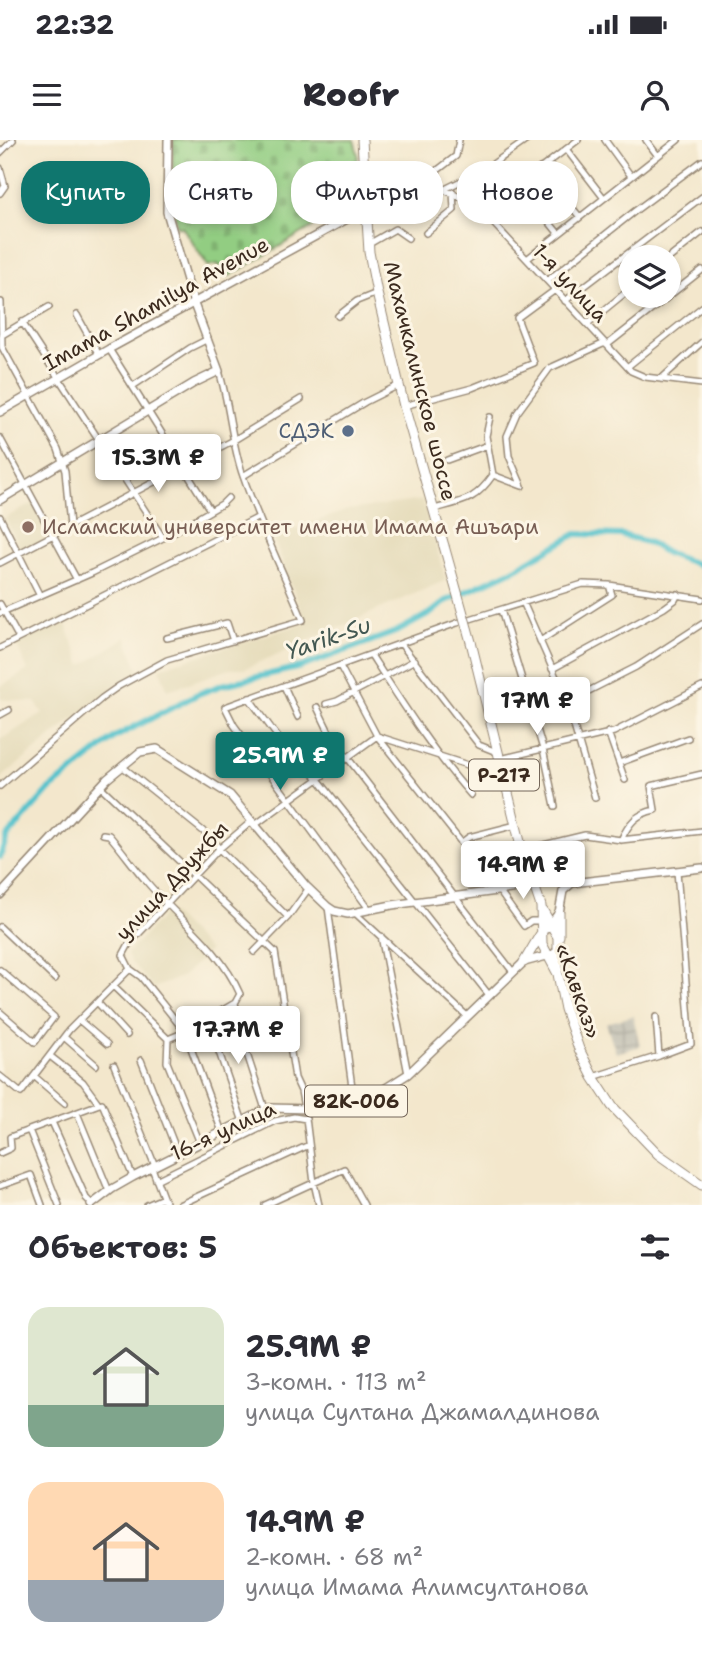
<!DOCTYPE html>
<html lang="ru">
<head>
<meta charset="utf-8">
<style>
	body { margin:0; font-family:"Shantell Sans",sans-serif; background:#f2f2f3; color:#2b2b33; height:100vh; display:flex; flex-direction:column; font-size:26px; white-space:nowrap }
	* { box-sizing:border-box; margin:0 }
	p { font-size:23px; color:#7c7c81 }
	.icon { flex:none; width:38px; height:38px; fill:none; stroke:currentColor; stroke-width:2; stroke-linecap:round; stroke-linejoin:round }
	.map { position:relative; height:1065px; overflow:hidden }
	.side { display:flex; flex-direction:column; background:#fff; flex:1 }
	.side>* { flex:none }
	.top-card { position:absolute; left:21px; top:21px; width:662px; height:63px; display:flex; gap:14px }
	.fabs { position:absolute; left:618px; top:105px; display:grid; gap:14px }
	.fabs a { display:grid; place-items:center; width:63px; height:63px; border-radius:50%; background:#fff; box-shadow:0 4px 10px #0003; font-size:35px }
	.price { position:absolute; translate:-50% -60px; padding:0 16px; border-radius:7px; background:#fff; color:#222; font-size:23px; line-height:46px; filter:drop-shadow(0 2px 4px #0008) }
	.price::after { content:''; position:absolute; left:50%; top:42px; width:21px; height:16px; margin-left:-10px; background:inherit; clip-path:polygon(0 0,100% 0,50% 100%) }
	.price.current { background:#0f766e; color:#fff }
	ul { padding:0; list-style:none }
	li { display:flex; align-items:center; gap:21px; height:175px; padding:0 28px }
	li span { display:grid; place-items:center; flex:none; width:196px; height:140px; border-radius:21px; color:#555 }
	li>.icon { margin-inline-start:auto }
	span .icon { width:84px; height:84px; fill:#fffc; stroke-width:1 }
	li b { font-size:30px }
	h2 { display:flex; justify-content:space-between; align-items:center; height:84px; padding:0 28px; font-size:30px }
	.pill { padding:0 24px; border-radius:28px; background:#fff; box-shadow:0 4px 10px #0003; font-size:24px; line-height:63px }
	.pill.current { background:#0f766e; color:#fff }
	.status { display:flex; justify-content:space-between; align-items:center; height:49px; padding:0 35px; background:#fff; direction:ltr }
	.status svg { height:19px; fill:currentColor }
	header { display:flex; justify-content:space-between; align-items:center; height:91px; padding:0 28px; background:#fff; font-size:32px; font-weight:800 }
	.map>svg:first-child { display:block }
</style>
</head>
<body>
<div class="status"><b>22:32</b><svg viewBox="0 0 49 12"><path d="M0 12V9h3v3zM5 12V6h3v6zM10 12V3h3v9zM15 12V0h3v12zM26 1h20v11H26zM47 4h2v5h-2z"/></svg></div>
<header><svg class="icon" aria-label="menu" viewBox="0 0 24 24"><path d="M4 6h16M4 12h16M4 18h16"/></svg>Roofr<svg class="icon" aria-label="person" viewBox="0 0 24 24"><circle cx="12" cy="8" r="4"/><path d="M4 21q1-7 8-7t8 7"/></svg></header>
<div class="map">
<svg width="702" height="1065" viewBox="0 0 702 1065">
	<defs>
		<pattern id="industrial-grid" width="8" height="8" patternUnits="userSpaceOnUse" patternTransform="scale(1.75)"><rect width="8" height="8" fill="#c7c5b8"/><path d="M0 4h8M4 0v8" fill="none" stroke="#aca99e"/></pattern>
		<pattern id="cemetery-stones" width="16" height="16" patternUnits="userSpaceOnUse" patternTransform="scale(1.75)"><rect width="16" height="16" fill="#92cd82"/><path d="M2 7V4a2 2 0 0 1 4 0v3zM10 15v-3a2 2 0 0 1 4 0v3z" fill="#7fb070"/></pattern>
	</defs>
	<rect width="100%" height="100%" fill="#fcf5e5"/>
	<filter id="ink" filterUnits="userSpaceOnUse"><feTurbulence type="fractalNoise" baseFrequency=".0143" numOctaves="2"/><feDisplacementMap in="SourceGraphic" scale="14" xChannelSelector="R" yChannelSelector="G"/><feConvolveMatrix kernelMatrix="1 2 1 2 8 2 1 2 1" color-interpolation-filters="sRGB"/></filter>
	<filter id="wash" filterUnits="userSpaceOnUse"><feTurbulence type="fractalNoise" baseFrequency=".00686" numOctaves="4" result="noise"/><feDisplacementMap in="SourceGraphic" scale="28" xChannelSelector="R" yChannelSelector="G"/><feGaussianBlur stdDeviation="1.57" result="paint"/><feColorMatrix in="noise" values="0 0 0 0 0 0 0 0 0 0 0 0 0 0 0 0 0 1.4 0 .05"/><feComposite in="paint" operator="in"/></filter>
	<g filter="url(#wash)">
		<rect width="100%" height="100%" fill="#f3e7cc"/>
		<!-- built -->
		<path fill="#e5dbba" d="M423,360L446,440L244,529H230L168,550L159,528L306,483L273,397L348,370Z
			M34,363L51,395L23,414L5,378Z
			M63,477L82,526L126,497L139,532L119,542L0,639V600L43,573L35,562L0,559V547L28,530L15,502Z
			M168,770L209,811L183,836L154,848L131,822L127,814Z"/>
		<!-- industrial -->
		<path fill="url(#industrial-grid)" d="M633,876L640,906L616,913L606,883Z"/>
		<!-- cemetery -->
		<path fill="url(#cemetery-stones)" stroke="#667c50" stroke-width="2" d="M173,0H354L358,14L357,61L229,136L218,124L208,126L182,87H177L172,57Z"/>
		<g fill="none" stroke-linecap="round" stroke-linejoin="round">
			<!-- river -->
			<path stroke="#55c2cc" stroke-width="6" d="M0,717L7,697L49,650L115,597L198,554L222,545L301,527L398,491L431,473L446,461L511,431L576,394L622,395L650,403L666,413L702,426"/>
		</g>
	</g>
	<g filter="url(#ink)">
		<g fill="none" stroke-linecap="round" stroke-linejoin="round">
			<defs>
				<path id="minor" d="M605,0L631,36
					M646,0L658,16
					M566,9L603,57
					M0,13L13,0
					M0,28L5,46L0,53
					M540,28L579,76
					M365,30C405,40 447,44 481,70L631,231L645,237L702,244
					M421,43L456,16L459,0
					M519,45L558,93
					M445,49L487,28L527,0
					M481,70L519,45L578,0
					M426,93L454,70L453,52
					M369,104L395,89L408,98
					M527,119L678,0
					M668,119L702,92
					M547,141L635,71L702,21
					M565,161L702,57
					M1,162L2,207L58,309L65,331L70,386
					M77,175L99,215
					M338,176L357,161L377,153
					M22,182L163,398
					M587,184L630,149
					M2,195L49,167
					M607,205L702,130
					M109,209L210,370
					M627,227L702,167
					M219,231C230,266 231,302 243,336C260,385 283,432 303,480
					M661,239L702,202
					M133,246L190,208L208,199
					M404,266L472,248L534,223L517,178L555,150
					M490,277L486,296L493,335
					M0,298L77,440
					M447,320L488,305
					M243,336L365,262L399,245
					M434,369C464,361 475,361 493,335L522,346L509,316L507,296L517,273L550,228L605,203
					M0,377L40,456
					M0,423L234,300L301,259
					M523,462L567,562L595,658
					M0,464L19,498
					M501,470L543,609L555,666
					M0,473L92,433L163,398L222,364L228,358
					M167,498L227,483L233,501
					M540,501L612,455L609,445
					M401,504L479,605L499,613
					M0,508L259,377
					M371,515C402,563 433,612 471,655
					M340,526L377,596L476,721L495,751
					M552,529L664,468L675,460L678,454
					M284,546L298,577
					M249,558L291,615L298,616L318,639L489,855
					M567,562L636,527L702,484
					M326,564L337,561L415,520
					M317,567L330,594L347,617L513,832
					M0,575L9,570
					M608,592L625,640
					M377,596L477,628L502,625
					M500,619L614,592L702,547
					M619,623L688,598
					M123,627L213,699L219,709L288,777
					M0,646L102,558L119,546L167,520L303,480
					M100,646L275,812L295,938L301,951L304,968
					M255,685L377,596
					M103,694L109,695C122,710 133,726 146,741C178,779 220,808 240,854L235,863L246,911L264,966L269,968
					M621,700C629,683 636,674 655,670L651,646L702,634
					M461,703L469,697L516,685
					M476,721L585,695L621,700L702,691
					M499,751L524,786L531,781H539
					M328,767L354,962
					M369,769L234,585L225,567L457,483L583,444L609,445L702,459
					M354,772L467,876
					M0,787L55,839
					M381,796L408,934
					M254,812L288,777L309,748
					M130,829L141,837L185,892L222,992
					M0,830L54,877L35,902L0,872
					M113,846L168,899L185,892L235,863
					M97,862L127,895
					M656,877L659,916L691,904L677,731
					M79,880L107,904
					M208,880L243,982
					M64,897L96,925
					M168,899L167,922L200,1003
					M50,916L83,942L99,964
					M141,920L178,1014
					M114,925L155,1026
					M0,936L21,953L69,890L130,829L123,815L129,804L219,709L252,681
					M34,936L65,963
					M593,937L659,916
					M77,973L109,1051
					M306,978L314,1043L319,1065
					M52,982L86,1058L92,1064
					M29,990L59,1065
					M0,1013L11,1008L10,997L102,963L133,1037
					M152,1028L166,1065
					M156,1040L275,981L294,977L306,979
					M0,1046L31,1035L42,1065
					M147,1065L163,1058
					M179,1065L309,1005
					M265,1065L344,1029L364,1065"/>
				<path id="major" d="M0,272L109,209L367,68
					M0,360L194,243L219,231L194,164L167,72L168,0
					M0,755L107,639L140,612L157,609L230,655L306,746L328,767L334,771L348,774L392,765L534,746
					M546,789L559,773L563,751L572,743L702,728
					M91,1065L112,1049L133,1037L269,968L310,969L354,962L378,953L408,934L524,822L554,814L558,809"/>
				<path id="highway" d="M362,0L369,112L377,153L404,266L444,406
					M471,502L522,710L541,766L542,804L558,834L565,869L579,909L593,937L612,966L658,1014L702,1045
					M543,771L558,797V829
					M559,773V796
					M524,822L540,795"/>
			</defs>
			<!-- minor casing -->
			<use href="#minor" stroke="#978875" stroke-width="8"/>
			<!-- major casing -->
			<use href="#major" stroke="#978875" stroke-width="10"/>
			<!-- highway casing -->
			<use href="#highway" stroke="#978875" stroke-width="11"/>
			<!-- minor -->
			<use href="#minor" stroke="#fff" stroke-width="5"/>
			<!-- major -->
			<use href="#major" stroke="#fff" stroke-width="7"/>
			<!-- highway -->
			<use href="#highway" stroke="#fff" stroke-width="9"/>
			<defs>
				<path id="highway-bridge" d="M444,406L471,502"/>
			</defs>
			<!-- highway-bridge casing -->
			<use href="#highway-bridge" stroke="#978875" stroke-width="11" stroke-linecap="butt"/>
			<!-- highway-bridge -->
			<use href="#highway-bridge" stroke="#fff" stroke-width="9"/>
		</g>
	</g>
	<!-- markers -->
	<circle fill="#5c6f8a" stroke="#fcf5e5" stroke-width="2.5" cx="348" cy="291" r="7"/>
	<circle fill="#8d6e63" stroke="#fcf5e5" stroke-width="2.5" cx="28" cy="387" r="7"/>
	<g text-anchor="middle" stroke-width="6" stroke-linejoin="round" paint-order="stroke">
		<!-- shield labels -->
		<g fill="#fcf5e5" stroke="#75675a" stroke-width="2">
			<rect x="469" y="619.5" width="70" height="31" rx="5"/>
			<rect x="305" y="945.5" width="102" height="31" rx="5"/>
		</g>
		<g font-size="19" font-weight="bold" fill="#3b2a1e">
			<text x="504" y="642">Р-217</text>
			<text x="356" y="968">82К-006</text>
		</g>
		<!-- street labels -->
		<g font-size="21" fill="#3b2a1e" stroke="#fcf5e5">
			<text transform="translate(570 143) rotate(47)" y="7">1-я улица</text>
			<text transform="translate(156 164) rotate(-29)" y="7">Imama Shamilya Avenue</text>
			<text transform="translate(420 241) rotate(76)" y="7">Махачкалинское шоссе</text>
			<text transform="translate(172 741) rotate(-47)" y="7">улица Дружбы</text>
			<text transform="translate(578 851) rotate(71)" y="7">«Кавказ»</text>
			<text transform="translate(223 991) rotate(-25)" y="7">16-я улица</text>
		</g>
		<!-- service labels -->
		<g font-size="21" fill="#4e5e75" stroke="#fcf5e5" text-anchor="end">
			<text x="334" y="298">СДЭК</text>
		</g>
		<!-- education labels -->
		<g font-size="21" fill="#785e54" stroke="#fcf5e5" text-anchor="start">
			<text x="42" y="394">Исламский университет имени Имама Ашъари</text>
		</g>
		<!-- water labels -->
		<g font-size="23" font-style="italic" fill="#435852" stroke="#fcf5e5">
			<text transform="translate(328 498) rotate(-19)" y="8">Yarik-Su</text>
		</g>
	</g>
</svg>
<div class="fabs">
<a><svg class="icon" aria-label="layers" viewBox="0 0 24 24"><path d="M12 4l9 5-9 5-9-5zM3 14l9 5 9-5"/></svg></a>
</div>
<b class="price" style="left:158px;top:354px">15.3M ₽</b>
<b class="price" style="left:537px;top:597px">17M ₽</b>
<b class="price current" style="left:280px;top:652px">25.9M ₽</b>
<b class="price" style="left:523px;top:761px">14.9M ₽</b>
<b class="price" style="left:238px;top:926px">17.7M ₽</b>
<div class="top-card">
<a class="pill current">Купить</a>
<a class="pill">Снять</a>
<a class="pill">Фильтры</a>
<a class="pill">Новое</a>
</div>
</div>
<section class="side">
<h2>Объектов: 5<svg class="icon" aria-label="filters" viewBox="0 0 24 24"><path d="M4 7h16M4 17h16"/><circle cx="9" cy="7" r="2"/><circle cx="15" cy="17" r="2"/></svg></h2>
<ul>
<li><span style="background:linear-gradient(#dfe7d0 70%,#7fa58c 0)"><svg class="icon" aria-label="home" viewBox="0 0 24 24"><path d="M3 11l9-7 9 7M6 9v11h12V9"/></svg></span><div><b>25.9M ₽</b><p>3-комн. · 113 m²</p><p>улица Султана Джамалдинова</p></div></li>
<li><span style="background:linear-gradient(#ffd9b3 70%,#9aa5b1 0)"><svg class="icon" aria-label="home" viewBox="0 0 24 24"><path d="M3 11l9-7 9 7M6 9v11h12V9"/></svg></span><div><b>14.9M ₽</b><p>2-комн. · 68 m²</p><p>улица Имама Алимсултанова</p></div></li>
</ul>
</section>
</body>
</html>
